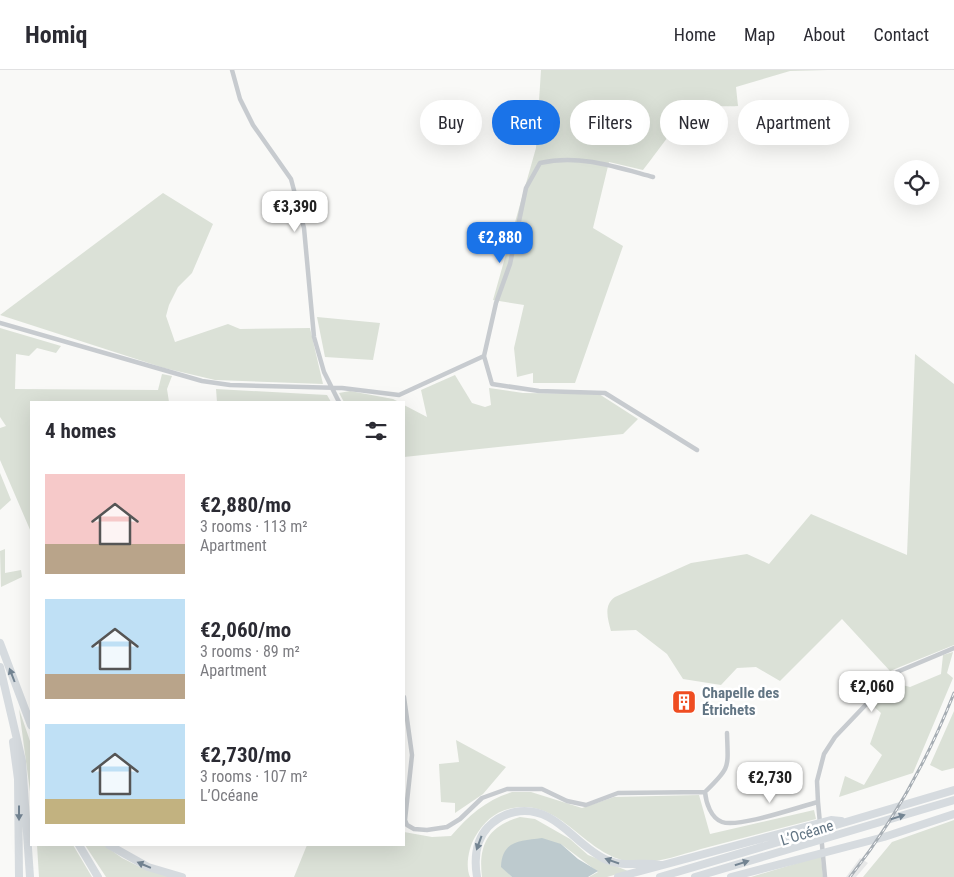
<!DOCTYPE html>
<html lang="en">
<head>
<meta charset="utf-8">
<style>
	body { margin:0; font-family:"Roboto Condensed",sans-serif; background:#f7f7f7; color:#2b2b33; height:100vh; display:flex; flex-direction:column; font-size:19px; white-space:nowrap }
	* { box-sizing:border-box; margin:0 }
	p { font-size:16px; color:#7c7c81 }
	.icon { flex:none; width:28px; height:28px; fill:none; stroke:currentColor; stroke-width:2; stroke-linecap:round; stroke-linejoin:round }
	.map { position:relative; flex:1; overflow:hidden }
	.side { position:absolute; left:30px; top:331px; width:375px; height:445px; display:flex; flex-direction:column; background:#fff; border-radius:0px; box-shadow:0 5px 20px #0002 }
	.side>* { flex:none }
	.hud { position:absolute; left:420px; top:30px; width:459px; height:45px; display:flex; gap:10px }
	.buttons { position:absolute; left:894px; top:90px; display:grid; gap:10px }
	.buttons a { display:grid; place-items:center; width:45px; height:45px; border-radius:50%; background:#fff; box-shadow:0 5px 20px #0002; font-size:25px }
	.price { position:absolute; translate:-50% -42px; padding:0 11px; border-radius:10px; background:#fff; color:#222; font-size:16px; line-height:32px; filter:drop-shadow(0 1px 2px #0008) }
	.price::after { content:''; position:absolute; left:50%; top:30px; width:15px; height:11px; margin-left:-8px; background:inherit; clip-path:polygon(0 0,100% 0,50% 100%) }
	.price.active { background:#1a73e8; color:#fff }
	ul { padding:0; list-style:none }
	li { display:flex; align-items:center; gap:15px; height:125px; padding:0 15px }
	li span { display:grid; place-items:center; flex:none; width:140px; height:100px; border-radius:0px; color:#555 }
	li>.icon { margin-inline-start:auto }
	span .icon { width:60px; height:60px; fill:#fffc; stroke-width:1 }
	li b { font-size:21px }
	h2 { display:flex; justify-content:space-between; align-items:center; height:60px; padding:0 15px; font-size:21px }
	.chip { padding:0 18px; border-radius:22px; background:#fff; box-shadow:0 5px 20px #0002; font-size:18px; line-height:45px }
	.chip.active { background:#1a73e8; color:#fff }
	header { display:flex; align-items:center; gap:30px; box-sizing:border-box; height:70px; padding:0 25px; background:#fff; border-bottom:1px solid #e1e1e2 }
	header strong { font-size:24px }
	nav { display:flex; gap:28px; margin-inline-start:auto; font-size:18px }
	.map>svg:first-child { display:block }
</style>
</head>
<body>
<header>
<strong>Homiq</strong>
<nav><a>Home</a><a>Map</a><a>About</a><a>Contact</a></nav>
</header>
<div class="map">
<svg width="954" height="807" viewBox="0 0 954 807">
	<rect width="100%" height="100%" fill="#f9f9f7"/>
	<!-- built -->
	<path fill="#e7e8e8" d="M860,788L868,793L856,807H846Z"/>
	<!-- green -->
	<path fill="#dbe1d7" d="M541,0H828L790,1L736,17L738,36C725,37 707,35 695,39C684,42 653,88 643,100L609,92L593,158L623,176L575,313H533V303L517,307L514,278L524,235L493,230L536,78Z
		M163,123L213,154L192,203L178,217L169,235L166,246L175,272L228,254L240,259L310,258L323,314L215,310L164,298L0,245Z
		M317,247L380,253L373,290L325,287Z
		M0,258L61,276L56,283L37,278L29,286L16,284L15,319L158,320L162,304L172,306L167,319L169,332H31V468V462L0,390V358L6,356L0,347Z
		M915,284L954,314V575L890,601L842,549L780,611L756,597L737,598L721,615L683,609L667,584L636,560L611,561C608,550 603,535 615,527L691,493L747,484L769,494L811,444L907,485Z
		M455,305L472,333L485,337L491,335L489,318L523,323L599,324L638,349L623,364L404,387V335L427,347L421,320Z
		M216,319L327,325L331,332H217Z
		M350,321L393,329L399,332H344L339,323Z
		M0,403L11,430L0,440Z
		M5,479V503L21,500L22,507L1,517L0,481Z
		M953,582L947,603L953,608L913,703L839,727L845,706L864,715L882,685L870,674L881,643L871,634L891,612L910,617L941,604L943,585Z
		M19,639L31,674V729Z
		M954,641V698L942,701L930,695Z
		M456,670L506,697L483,724L455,743V733L441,732L439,694L459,692Z
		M512,722H531L582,738L614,727L699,725L710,764L814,740L816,749C777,759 739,769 701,779C680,785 656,794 634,792C586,789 564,729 513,738C495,741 484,752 475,767C469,777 465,796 470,807H294L307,775H404V762L432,767L451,766C469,745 486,730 512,722Z
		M520,747L535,749L570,769L588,785L628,801L607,807H589L598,802L561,774L501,796L512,807H482C478,775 488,756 520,747Z
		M954,750V807H863L892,772Z
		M37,775H73L92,807H39Z
		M85,775H104L122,788L140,797L171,807H106Z
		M821,786L823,807H751Z"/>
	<!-- water -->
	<path fill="#bdcace" d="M542,768L561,774L578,789L598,801L588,807H512L501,797C502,770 520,771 542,768Z"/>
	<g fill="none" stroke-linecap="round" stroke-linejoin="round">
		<!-- street -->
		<path stroke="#c7cbcf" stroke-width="4.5" d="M232,0L240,29L253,55L291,109L304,158L314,267L324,302L339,332
			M0,253L202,311L230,315L342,318L399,325L484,286L496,233L510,194L526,118L540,93C579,84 616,97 653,107
			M484,286L492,314L539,321L605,323L697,380
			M404,627L412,685L405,750L407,755L414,759L427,760L447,757L460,749L482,728L507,719H542L567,731L586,735L618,723L705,722C731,697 728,698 727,663
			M705,722C706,733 711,748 722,752C739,758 798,737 818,732L825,807
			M818,732L817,711L824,684L835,667L897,602L954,578"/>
		<!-- highway -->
		<path stroke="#d6dbdf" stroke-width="8" d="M0,573L31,655
			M0,597L22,691L30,807
			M13,672L18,709L19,807
			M79,775L98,807
			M109,775L148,797L182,807
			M477,807C474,789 476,770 488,757C496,749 504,744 515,742C555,734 575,776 607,790C625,798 642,791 660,795
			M618,807L831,750L841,751
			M660,807L954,720
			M695,807L954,730
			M731,807L884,767L954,744"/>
		<defs>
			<path id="rail" d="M850,807C894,751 928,689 954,623"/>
		</defs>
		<!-- rail casing -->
		<use href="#rail" stroke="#a7aeb4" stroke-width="3"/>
		<!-- rail -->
		<use href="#rail" stroke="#fff" stroke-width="1" stroke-dasharray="4" stroke-linecap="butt"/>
	</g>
	<!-- one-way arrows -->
	<defs><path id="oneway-solid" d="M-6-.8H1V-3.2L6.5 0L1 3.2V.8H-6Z" transform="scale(1.25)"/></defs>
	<g fill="#738492">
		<use href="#oneway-solid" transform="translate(12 605) rotate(-111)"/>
		<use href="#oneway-solid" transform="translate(19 743) rotate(90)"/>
		<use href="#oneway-solid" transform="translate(898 747) rotate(-17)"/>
		<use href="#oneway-solid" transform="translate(479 773) rotate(110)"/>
		<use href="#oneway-solid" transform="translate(612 791) rotate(-161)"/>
		<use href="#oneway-solid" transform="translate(742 793) rotate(-17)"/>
		<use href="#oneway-solid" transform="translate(144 795) rotate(-157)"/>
	</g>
	<!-- icons -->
	<defs>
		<symbol id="building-square" viewBox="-11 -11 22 22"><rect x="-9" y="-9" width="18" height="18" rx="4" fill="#ef4d21" stroke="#fff"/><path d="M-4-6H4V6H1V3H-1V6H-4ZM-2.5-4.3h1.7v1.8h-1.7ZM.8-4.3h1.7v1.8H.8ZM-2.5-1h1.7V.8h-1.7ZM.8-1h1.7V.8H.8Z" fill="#fff"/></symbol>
	</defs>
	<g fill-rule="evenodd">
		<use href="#building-square" x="670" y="618" width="28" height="28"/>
	</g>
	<g text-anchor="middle" stroke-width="5" stroke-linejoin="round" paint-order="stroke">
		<!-- poi labels -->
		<g font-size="15" font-weight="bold" fill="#627584" stroke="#fff" text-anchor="start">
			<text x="702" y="628">Chapelle des<tspan x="702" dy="17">Étrichets</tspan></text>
		</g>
		<!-- street labels -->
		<g font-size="15" fill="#627584" stroke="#fff">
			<text transform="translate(807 763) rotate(-17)" y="5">L’Océane</text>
		</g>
	</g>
</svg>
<div class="buttons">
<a><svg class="icon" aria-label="locate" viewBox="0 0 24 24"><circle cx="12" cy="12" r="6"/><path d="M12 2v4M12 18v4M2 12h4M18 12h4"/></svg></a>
</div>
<b class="price" style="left:295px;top:163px">€3,390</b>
<b class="price active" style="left:500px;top:194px">€2,880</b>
<b class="price" style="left:872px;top:643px">€2,060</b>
<b class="price" style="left:770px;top:734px">€2,730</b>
<div class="hud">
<a class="chip">Buy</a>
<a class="chip active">Rent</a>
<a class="chip">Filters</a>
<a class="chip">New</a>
<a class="chip">Apartment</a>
</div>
<section class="side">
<h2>4 homes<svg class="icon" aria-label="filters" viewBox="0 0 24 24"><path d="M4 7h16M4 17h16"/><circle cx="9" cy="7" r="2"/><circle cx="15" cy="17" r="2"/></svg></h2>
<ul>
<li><span style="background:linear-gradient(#f6c9c9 70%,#b9a48a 0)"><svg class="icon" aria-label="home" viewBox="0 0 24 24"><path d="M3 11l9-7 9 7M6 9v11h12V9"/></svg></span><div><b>€2,880/mo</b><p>3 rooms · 113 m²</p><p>Apartment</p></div></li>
<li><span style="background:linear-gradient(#bfe0f5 75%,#b9a48a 0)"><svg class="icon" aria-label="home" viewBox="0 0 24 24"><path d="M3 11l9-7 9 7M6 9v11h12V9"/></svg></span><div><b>€2,060/mo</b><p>3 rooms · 89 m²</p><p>Apartment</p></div></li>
<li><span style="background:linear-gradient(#bfe0f5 75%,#c2b280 0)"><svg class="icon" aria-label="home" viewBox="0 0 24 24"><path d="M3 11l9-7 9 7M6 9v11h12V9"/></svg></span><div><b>€2,730/mo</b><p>3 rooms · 107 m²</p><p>L’Océane</p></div></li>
</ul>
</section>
</div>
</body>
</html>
